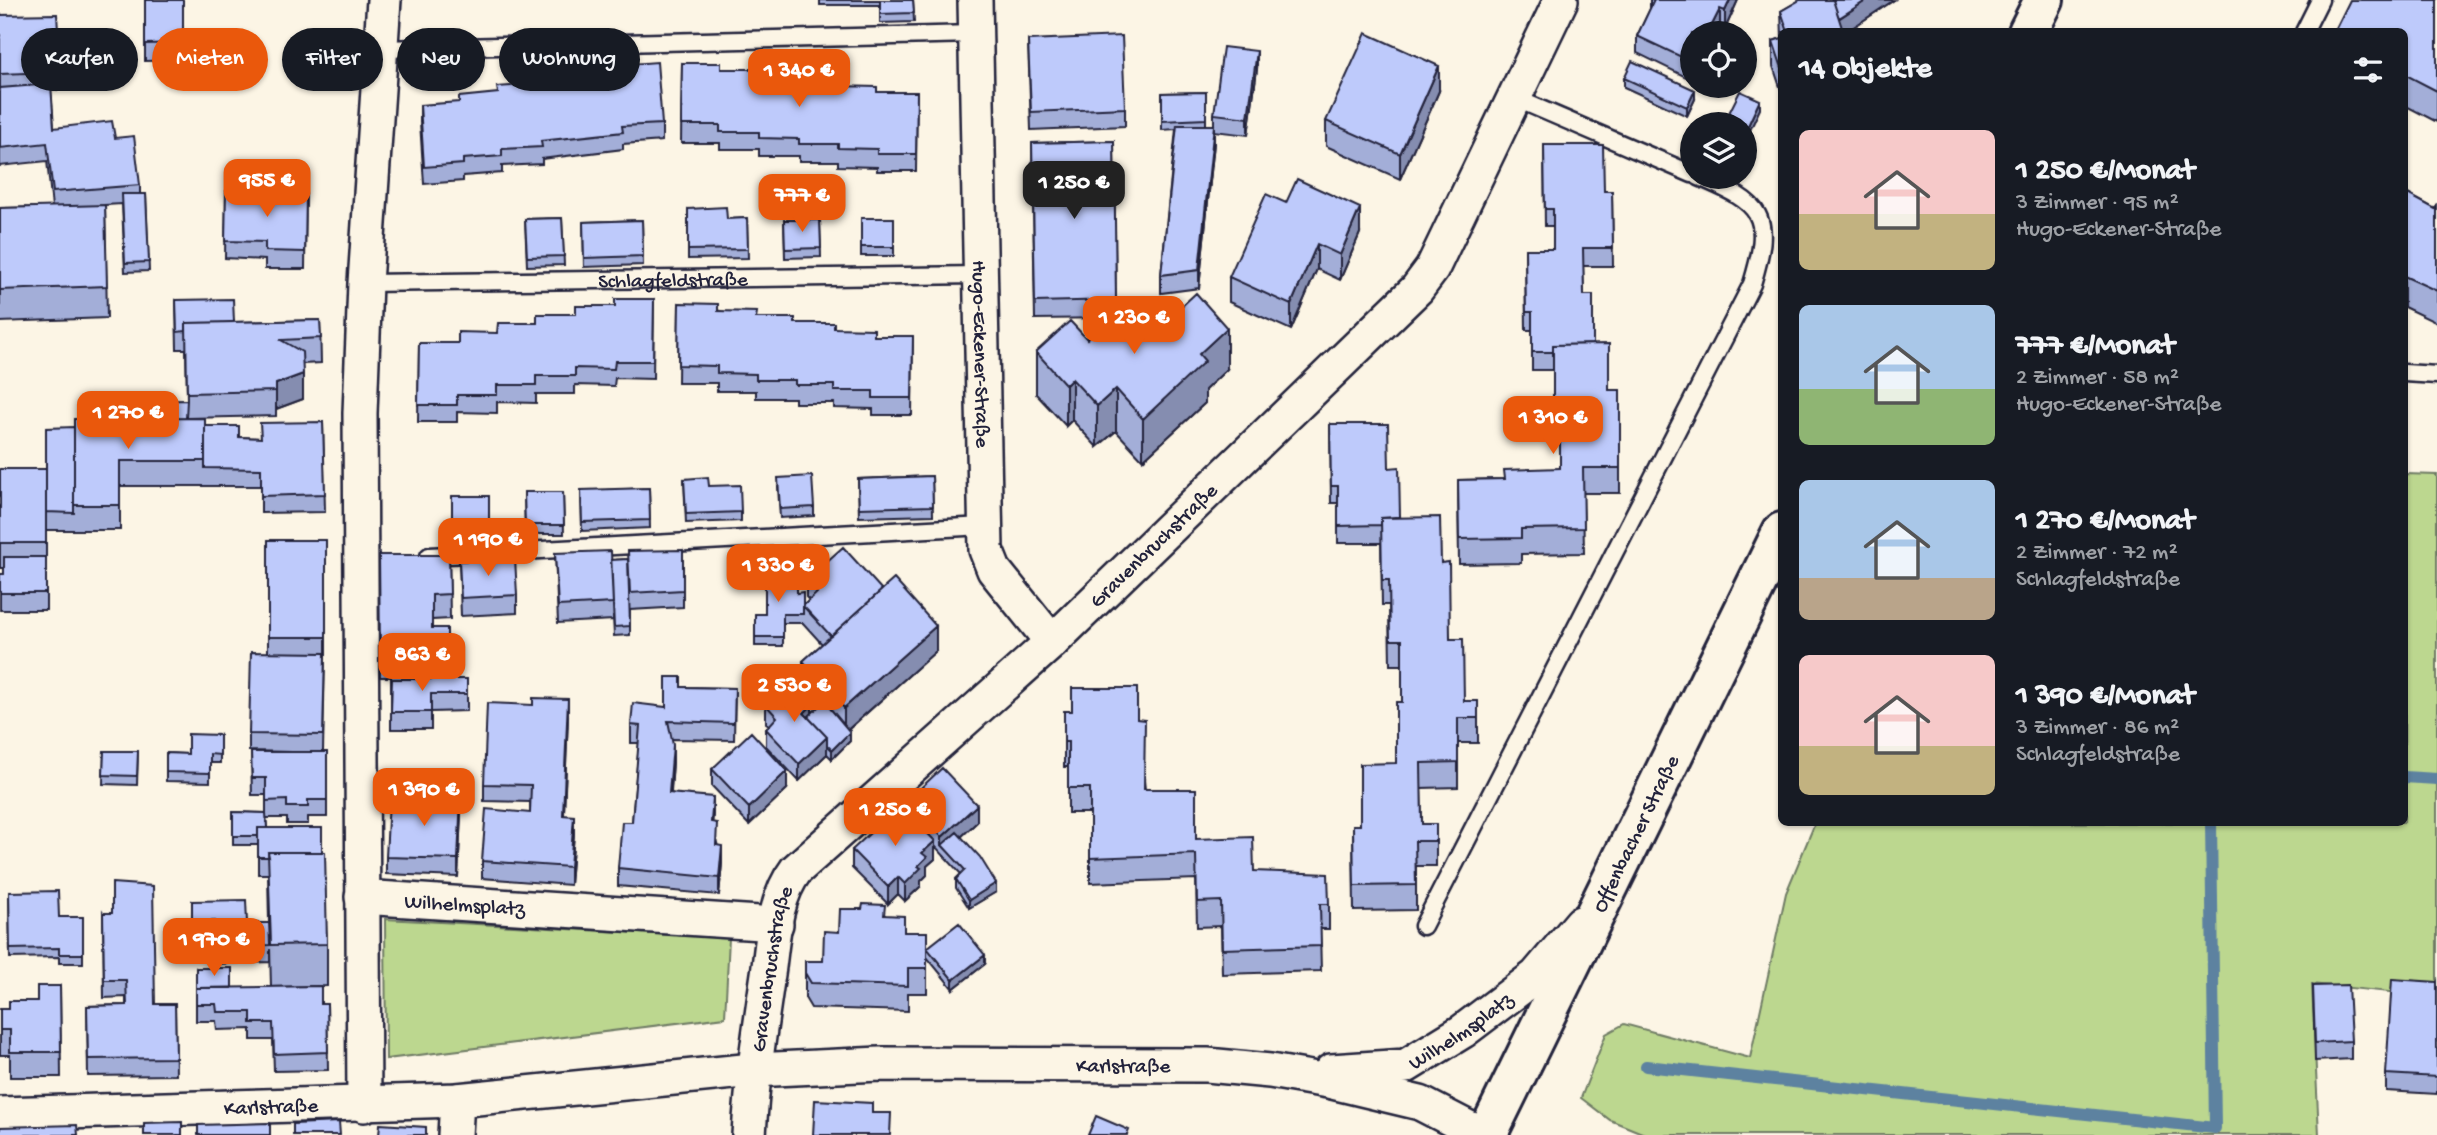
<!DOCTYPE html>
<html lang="de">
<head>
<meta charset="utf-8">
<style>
	body { margin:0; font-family:"Gochi Hand",sans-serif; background:#242831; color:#f1f3f6; height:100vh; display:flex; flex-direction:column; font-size:26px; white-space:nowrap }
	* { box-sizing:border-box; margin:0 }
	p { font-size:23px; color:#9ea1a6 }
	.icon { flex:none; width:38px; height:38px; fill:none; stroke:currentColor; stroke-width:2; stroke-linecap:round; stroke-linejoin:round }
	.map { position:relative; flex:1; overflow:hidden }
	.panel { position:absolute; left:1778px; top:28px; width:630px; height:798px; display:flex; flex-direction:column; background:#171b24; border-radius:10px; box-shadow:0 2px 5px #0004 }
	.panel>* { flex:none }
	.banner { position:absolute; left:21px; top:28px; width:665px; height:63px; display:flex; gap:14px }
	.controls { position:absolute; left:1680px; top:21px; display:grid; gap:14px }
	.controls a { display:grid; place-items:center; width:77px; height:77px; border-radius:50%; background:#171b24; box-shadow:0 2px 5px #0004; font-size:35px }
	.price { position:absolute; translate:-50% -60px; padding:0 16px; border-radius:14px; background:#ea580c; color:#fff; font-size:23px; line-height:46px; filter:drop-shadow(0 2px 4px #0008) }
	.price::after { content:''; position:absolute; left:50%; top:42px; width:21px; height:16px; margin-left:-10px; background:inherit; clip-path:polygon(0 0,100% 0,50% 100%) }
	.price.selected { background:#222; color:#fff }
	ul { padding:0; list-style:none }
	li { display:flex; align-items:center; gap:21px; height:175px; padding:0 21px }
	li span { display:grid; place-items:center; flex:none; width:196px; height:140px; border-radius:10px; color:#555 }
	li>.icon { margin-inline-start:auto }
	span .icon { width:84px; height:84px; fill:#fffc; stroke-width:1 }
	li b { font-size:30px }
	h2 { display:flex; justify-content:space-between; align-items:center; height:84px; padding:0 21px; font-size:30px }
	.chip { padding:0 24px; border-radius:32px; background:#171b24; box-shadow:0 2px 5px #0004; font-size:24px; line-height:63px }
	.chip.selected { background:#ea580c; color:#fff }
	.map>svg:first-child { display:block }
</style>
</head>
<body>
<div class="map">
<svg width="2437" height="1135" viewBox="0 0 2437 1135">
	<rect width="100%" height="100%" fill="#fcf5e5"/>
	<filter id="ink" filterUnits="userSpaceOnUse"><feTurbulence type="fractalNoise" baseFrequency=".0143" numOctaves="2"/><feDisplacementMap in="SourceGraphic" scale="14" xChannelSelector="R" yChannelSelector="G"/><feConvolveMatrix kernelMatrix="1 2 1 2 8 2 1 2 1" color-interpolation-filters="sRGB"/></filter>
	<g filter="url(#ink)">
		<!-- green -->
		<path fill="#bcd78f" stroke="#6f7c65" stroke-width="2" d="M2405,474L2437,475V997L2312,984L2319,1135H1647L1610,1120L1581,1098L1606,1034L1624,1024L1750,1058L1786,893L1815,823L2404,822Z
			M385,919L729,938L725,1017L386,1059Z"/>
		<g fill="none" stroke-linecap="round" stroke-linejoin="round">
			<!-- stream -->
			<path stroke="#5d82a0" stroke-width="12" d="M2404,777L2437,779
				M1646,1066L2215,1128L2211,822"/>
			<defs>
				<g id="service">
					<path d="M2304,32L2320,0"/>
					<path d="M382,49L975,34"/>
					<path d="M1515,98L1692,174"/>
					<path id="s1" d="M365,283L980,275"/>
					<path d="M2404,373L2437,375"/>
					<path d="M429,556L984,526"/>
					<path d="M1423,926L1752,284C1773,215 1763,204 1699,177"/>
				</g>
				<g id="minor">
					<path id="s2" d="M975,0L986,550L994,570L1052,642"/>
					<path id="s3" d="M362,897L776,924"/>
					<path id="s4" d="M1331,1071L1406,1066L1463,1031L1536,976L1581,923"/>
					<path d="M364,1105L360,413L365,283L384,0"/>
					<path id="s5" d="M0,1114L457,1100L753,1070L880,1064L1207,1065L1270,1071L1328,1081L1420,1103L1482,1135"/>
					<path d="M455,1135L457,1100"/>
					<path id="s6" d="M749,1135C752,1081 760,1028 768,974C773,939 774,899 796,870L1052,642L1417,289L1432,269L1561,0"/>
				</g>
				<g id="tertiary">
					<path d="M2028,32L2044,0"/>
					<path id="s7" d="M1487,1135L1782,532"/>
				</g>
			</defs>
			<!-- service casing -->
			<use href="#service" stroke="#22223b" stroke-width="21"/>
			<!-- minor casing -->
			<use href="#minor" stroke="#22223b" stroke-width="38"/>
			<!-- tertiary casing -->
			<use href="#tertiary" stroke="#22223b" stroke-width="44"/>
			<!-- service -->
			<use href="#service" stroke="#fcf5e5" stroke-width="16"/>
			<!-- minor -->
			<use href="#minor" stroke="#fcf5e5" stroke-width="33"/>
			<!-- tertiary -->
			<use href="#tertiary" stroke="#fcf5e5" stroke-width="38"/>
		</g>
		<!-- wall -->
		<path fill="#a3aed8" stroke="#22223b" stroke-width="2" d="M145,0H183V60L145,61Z
			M820,0H913L914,22L880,23V5H820Z
			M1650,0H1738L1725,29L1720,26L1716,33H1692V80L1637,53V36L1650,9Z
			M1800,0H1894L1846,32H1782V38L1781,11Z
			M2437,0V122L2404,105V32Z
			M0,15L59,48L79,47L80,89L51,90L54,128L115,138L140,185V194H146L149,271L125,272L122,204L105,205L107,318L0,322V208L52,207L47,161L0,166Z
			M1782,38V93L1773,66V41Z
			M1028,40L1125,108V126L1031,130Z
			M682,63L799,82L877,92H917L916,171H877V167L838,166V161H799V156H759V149H720V143H681Z
			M1257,69L1248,135L1214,131V143L1199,288L1161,293V275L1176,129L1162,130V93L1206,92V125H1214V114Z
			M1624,78L1695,99L1687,116L1624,87Z
			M1439,91L1400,179L1326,146V121Z
			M420,105L662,124V141L623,144V149L542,159V164L502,166V173L463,176V181L424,184L420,122Z
			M1114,141L1116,315L1142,343L1227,369L1205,390V403L1143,460L1116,431L1097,447L1072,420L1066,426L1036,394V352L1087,339L1111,318L1035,319L1032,143Z
			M1544,145L1604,191H1612L1613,266H1583L1584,295L1593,344L1609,390H1620V493H1583L1584,553L1521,554V563L1459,564L1458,480L1504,479L1560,468V435H1553V370H1532V330H1526L1525,249H1553V226H1545Z
			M226,191L306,193L305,269H265V260L225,258Z
			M2404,192L2435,209L2437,206V323L2404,307Z
			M1286,203L1360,233L1340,280L1317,269L1291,330L1229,302V277Z
			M688,209L727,219L747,218L748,258L688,259Z
			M562,218L564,265L527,266L525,219Z
			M861,218H894V256H861Z
			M642,220L643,265L584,267L583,222Z
			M784,220H820L821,257L785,258Z
			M654,299L653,379L615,378L614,386L575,385V394H536V403L497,402V413L457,412V422H418L419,343H458L576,314Z
			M176,300L234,322L320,320L321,363L302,364L303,399L276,409V416L187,418L205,426L239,437L260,438L323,422L325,512L261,513V486H120V530H46V610H0V574H4V568H0V469H46L74,427L94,419L187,400L186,349H177Z
			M679,303L757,318L834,328L874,336H913L912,415H873V409L834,408V403H795V398H756V391H717V383H678Z
			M1330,424L1389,468L1400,517L1441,563L1450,639L1464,701H1478V743H1458V787L1421,788L1422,824H1436V866H1416V910L1354,911L1353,825H1360L1396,763L1402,702V665H1390L1389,605H1382L1381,543H1338V503H1331Z
			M932,476L933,515L859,517L858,479Z
			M684,479L709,486L741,512V521L686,523Z
			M778,487L814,507V516L780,518Z
			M649,488L650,528L582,531L581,491Z
			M524,492H563L564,534H525Z
			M452,496H489V537L452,538Z
			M268,540H326V655H325L323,752H327V817H308V824H287V818H266L267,828L322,852L327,944V986L271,987L270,949V962L215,964V938L192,939V901L247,923H269L268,874H258V845H233V812L266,813V795H252L251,752H292L249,751V734L268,652Z
			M683,550V607L630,610V635L614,636L613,616V620L558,623L555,553L611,560L628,559Z
			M379,555H449L450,619L432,620V628H447V676L432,677V679H467V711L431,712V729H391V677H380Z
			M459,561L517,595V613L461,616Z
			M806,580L936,651L848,730L850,741L832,759L827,754L799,781L766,746V729L769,725L766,723V705L812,713L820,706L803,686V661L822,644L803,623H783V646H755V614H765L797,593L803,606L809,600L806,597Z
			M681,687L735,688L734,740L672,739L673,762L671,793L713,814L712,823L722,863L719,895L618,886V868L632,822L639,743H631V725L666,707Z
			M1064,711L1137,719L1145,789L1196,839L1254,871L1329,904V929H1320L1321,971L1222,974L1221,926L1197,927L1196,879L1090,883V813H1068V767H1064Z
			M568,717L564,815L574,833L570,885L482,878V861L530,813V802L484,801V784Z
			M220,735V763H210V782L166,781V753L188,754Z
			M104,751H138L137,785L103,784Z
			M712,769L787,789L749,825L712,786Z
			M908,800L977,822L961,837L996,892L969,908L956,888V879L961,874L935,846V859L927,866V875L921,881V886L905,901L898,894L888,904L852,868V850L908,813Z
			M419,801L461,813L458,877L386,874V857Z
			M9,892L59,917H83V963H59V957L10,958Z
			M103,913L155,1004H175L176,1075L88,1076L87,1006L126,1005V997L104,998Z
			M885,915L904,932L927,948L985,964L953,989L927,957V993H908V1011L811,1008L805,998V961H823Z
			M196,968L232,988L321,1004H327L328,1070L274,1071L273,1040H251V1029L217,1030L216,1021H196Z
			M2437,982V1094L2386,1091V1074Z
			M60,986L61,1077H10V1055H0V1009H9L37,1001Z
			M2313,986L2351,1041V1059L2315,1061Z"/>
		<!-- shaded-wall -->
		<path fill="#858db0" stroke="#22223b" stroke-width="2" d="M1730,0H1738L1725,29V11Z
			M1867,0H1894L1846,32H1837V20Z
			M1720,9V26L1716,33H1708Z
			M1257,51V69L1248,135V118Z
			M1439,66V91L1400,179V154Z
			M1695,90V99L1687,116V107Z
			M1760,100V109L1745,141V132Z
			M1214,125V143L1199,288V270Z
			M1360,208V233L1340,280V255Z
			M1317,244V269L1291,330V305Z
			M1227,328V369L1205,390V403L1143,460V419L1199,354Z
			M303,374V399L276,409V384Z
			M1072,379V420L1066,426V385Z
			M1116,389V431L1097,447V406Z
			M936,626V651L844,733V708Z
			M568,699V717L563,833V815Z
			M812,705V722L804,713Z
			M850,732V741L832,759V750Z
			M827,737V754L799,781V764Z
			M673,745V762L669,810V793Z
			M787,771V789L749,825V808Z
			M461,796V813L458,877V859Z
			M713,797V814L711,840V822Z
			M977,805V822L947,850L942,845V837Z
			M574,816V833L570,885V867Z
			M935,841V859L927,866V875L921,881V886L905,901V884L918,866L922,853Z
			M722,846V863L719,895V878Z
			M898,877V894L888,904V887Z
			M996,883V892L969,908V900Z
			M985,955V964L953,989V980Z"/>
		<!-- building -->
		<path fill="#becafb" stroke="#22223b" stroke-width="2" d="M145,0H183V43L145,44Z
			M880,0H913L914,13L880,14Z
			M1654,0H1730L1725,11L1720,9L1708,33H1692V62L1637,36Z
			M1800,0H1833L1842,28L1837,29V32H1788L1781,11Z
			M1833,0H1867L1839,18Z
			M2350,0H2437V91L2404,74V32H2334Z
			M57,14L59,48L79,47L80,71L0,74V15Z
			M1366,33L1439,66L1400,154L1326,121Z
			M1122,36L1125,108L1031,112L1028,40Z
			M1782,38V68L1773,41Z
			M1223,47L1257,51L1248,118L1214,114Z
			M1632,61L1695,90L1687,107L1624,78Z
			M657,62L662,124L622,126L623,132L541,141L542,147L502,149V156L463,159V164L424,167L420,105L459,102V97L498,93L497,87L537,84V79L578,77V73L618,70V65Z
			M682,63H721V69H760V76L799,77V82H838V86L877,87V92H917L916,154H877V149L838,148V144H799V139L759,138V132H720V125H681Z
			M51,84L54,128L112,121L115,138L134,136L140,185L53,192L47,143L0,148V88Z
			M1740,91L1760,100L1745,132V124H1726L1724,123Z
			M1206,92V119L1162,121V93Z
			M1177,125H1214L1199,270L1161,275Z
			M1114,141L1116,300L1035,302L1032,143Z
			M1544,145H1603L1604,191H1612L1613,248H1583L1584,295H1593V344L1553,345V352H1532V312H1526L1525,249H1553V209H1545Z
			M1297,179L1360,208L1340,255L1317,244L1291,305L1229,277L1266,194L1286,203Z
			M226,191L306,193L305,252L265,251V242L225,241Z
			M2404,192L2435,209L2437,206V291L2404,276Z
			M122,194H146L149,262L125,263Z
			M105,205L107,286L0,290V208Z
			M726,207L727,219L747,218L748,249L688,250V209Z
			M562,218L564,256L527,257L525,219Z
			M861,218H894V247H861Z
			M642,220L643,256L584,258L583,222Z
			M784,220H820L821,248L785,249Z
			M1196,293L1227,328L1199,354L1205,361L1143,419L1116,389L1097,406L1072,379L1066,385L1036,352L1070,321L1087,339L1115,314L1142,343Z
			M233,299L234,322L186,323V331L177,332L176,300Z
			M615,299H654L653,361H615L614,369L575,368V376H536V385H497V395H457V405H418L419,343H458V332L497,333L498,323H537V314H576V306H615Z
			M679,303L718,304V311L757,312L756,318H795V323H834V328L874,329V336H913L912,398H873V391H834V385H795V380H756V374L717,373V366L678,365Z
			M320,320L321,338L281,340L302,352L303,374L276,384V391L187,393L186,323Z
			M1609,344V390H1620V468H1583L1584,528L1521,529V538L1459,539L1458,480L1505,479L1504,470L1560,468V410H1553V345Z
			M187,400L186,418L94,419V402Z
			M205,418V461H120V505H74V419Z
			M323,422L325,494L261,496V469L205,468V426H239V437L261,438L260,423Z
			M1330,424H1388L1389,468L1399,467L1400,517L1381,518V525L1338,526V486H1331Z
			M74,427V513L46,512V428Z
			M0,469H46V543H0Z
			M812,476L814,507L780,509L778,478Z
			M932,476L933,506L859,508L858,479Z
			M708,477L709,486L740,485L741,512L686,514L684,479Z
			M649,488L650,520L582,522L581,490Z
			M524,492H563L564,525H525Z
			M452,496H489V529H452Z
			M1440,517L1441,563L1449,562L1450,639H1463L1464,701H1478V718H1458V762L1421,763L1422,824H1436V841H1415L1416,885L1354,886L1353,825H1360V764L1396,763V702H1402V640H1390L1389,580H1382L1381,518Z
			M268,540H326V637H268Z
			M843,547L882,590L831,636L803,606L817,593L806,580Z
			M683,550V590L630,593L628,551Z
			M611,551L613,603L558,606L555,553Z
			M379,555H449L450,594L432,595V628H447V651L432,652V671H392L391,652H380Z
			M4,557H46V593H0V574H4Z
			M515,558L517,595L461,598L459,561Z
			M628,559L630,626L614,627L611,560Z
			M765,573L797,574V593L803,592V614H783V637H755V614H765Z
			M894,579L936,626L844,708L803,661Z
			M251,652L325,653L323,735L249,734Z
			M666,677H681V687L735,688L734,723L668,721L673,745L669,793L713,797L711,822L717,823L716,845L722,846L719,878L618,868L622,822H632L640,726L631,725L633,703L666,707Z
			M392,679H467V694H431V712H391Z
			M790,682L812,705L804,713L827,737L799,764L766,729L777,717L766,705Z
			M1072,688H1137V719L1145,720L1144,789H1196V839L1253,837L1254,871L1328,874L1329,904H1320L1321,946L1222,949L1221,901L1197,902L1196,854L1090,858V788H1068V742H1064V711H1072Z
			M533,698L568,699L563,815L574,816L570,867L482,861L486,809L530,813L531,785L484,784L487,703L533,705Z
			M824,701L850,732L832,750L827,745V737L808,717Z
			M751,732L787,771L749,808L712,769Z
			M188,734L220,735V755L210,754V773L166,772V753L188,754Z
			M104,751H138L137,776L103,775Z
			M251,752H327V800H308V807H287V800L266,801V778H252Z
			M942,768L977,805L942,837L908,800Z
			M419,794L461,796L458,859L386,857L389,800L419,801Z
			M900,805L935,841L922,853L927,857L918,866L921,868L905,884L898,877L888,887L852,850Z
			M233,812L266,813L267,828H258V836H233Z
			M258,828H322V852H268L269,857H258Z
			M957,832L980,857L996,883L969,900L956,879L965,870L942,845Z
			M268,852H325L327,944L271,945Z
			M112,883L153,886L155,1004H175L176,1058L88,1059L87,1006L127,1005L126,980H104L103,913H112Z
			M58,891L59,917H83V954H59V948L10,949L9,892Z
			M246,900L247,923H269L270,945L215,946V921L192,922V901Z
			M863,904L885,905L884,915L904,916V932H927V968H908V986L811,983L805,973V961H823L824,931L839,932L840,909H862Z
			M959,923L985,955L953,980L927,948Z
			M196,968H232V988H196Z
			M2392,979L2437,982V1077L2386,1074Z
			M2348,985L2351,1041L2315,1043L2313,986Z
			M37,986H60L61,1052H10V1030H0V1009H9V1001H37Z
			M321,986V1004H327L328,1052L274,1054L273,1023H251V1012H217L216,1004H196V988Z
			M815,1100L872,1103V1113H891L890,1135H813Z
			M1096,1116L1129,1130L1127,1135H1088Z
			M182,1122V1135H144V1123Z
			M339,1122L340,1135H293V1124Z
			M270,1123V1135H198V1125Z
			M380,1124L426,1127V1135H379Z
			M77,1125L78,1135H0V1127Z"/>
	</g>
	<g text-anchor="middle" stroke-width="5" stroke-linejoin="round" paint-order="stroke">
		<!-- street labels -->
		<g font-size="21" fill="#22223b" stroke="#fcf5e5">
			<text dy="7" stroke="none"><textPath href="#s1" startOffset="308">Schlagfeldstraße</textPath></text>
			<text dy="7" stroke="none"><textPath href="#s2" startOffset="354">Hugo-Eckener-Straße</textPath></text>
			<text dy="7" stroke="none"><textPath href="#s6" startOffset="754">Gravenbruchstraße</textPath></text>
			<text dy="7" stroke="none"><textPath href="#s7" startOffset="336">Offenbacher Straße</textPath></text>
			<text dy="7" stroke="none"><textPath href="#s3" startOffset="103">Wilhelmsplatz</textPath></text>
			<text dy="7" stroke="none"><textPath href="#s6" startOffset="168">Gravenbruchstraße</textPath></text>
			<text dy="7" stroke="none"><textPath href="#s4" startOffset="140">Wilhelmsplatz</textPath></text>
			<text dy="7" stroke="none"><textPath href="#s5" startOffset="1125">Karlstraße</textPath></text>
			<text dy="7" stroke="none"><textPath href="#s5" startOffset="271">Karlstraße</textPath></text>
		</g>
	</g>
</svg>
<div class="controls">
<a><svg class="icon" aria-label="locate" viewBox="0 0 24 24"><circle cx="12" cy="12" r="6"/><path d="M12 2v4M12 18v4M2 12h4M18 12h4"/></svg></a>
<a><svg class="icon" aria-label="layers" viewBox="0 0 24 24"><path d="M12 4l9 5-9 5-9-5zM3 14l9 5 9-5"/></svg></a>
</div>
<b class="price" style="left:799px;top:109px">1 340 €</b>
<b class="price" style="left:267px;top:219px">955 €</b>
<b class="price selected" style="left:1074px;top:221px">1 250 €</b>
<b class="price" style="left:802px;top:234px">777 €</b>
<b class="price" style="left:1134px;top:356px">1 230 €</b>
<b class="price" style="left:128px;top:451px">1 270 €</b>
<b class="price" style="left:1553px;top:456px">1 310 €</b>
<b class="price" style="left:488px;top:578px">1 190 €</b>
<b class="price" style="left:778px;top:604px">1 330 €</b>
<b class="price" style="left:422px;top:693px">863 €</b>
<b class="price" style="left:794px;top:724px">2 530 €</b>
<b class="price" style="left:424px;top:828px">1 390 €</b>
<b class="price" style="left:895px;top:848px">1 250 €</b>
<b class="price" style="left:214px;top:978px">1 970 €</b>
<div class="banner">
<a class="chip">Kaufen</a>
<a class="chip selected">Mieten</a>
<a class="chip">Filter</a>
<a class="chip">Neu</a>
<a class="chip">Wohnung</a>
</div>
<section class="panel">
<h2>14 Objekte<svg class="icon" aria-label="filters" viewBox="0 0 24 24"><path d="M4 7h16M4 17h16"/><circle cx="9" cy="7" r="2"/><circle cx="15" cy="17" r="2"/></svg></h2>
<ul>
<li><span style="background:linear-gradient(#f6c9c9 60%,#c2b280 0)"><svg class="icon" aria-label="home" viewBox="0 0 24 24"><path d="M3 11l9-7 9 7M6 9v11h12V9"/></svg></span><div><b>1 250 €/Monat</b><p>3 Zimmer · 95 m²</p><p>Hugo-Eckener-Straße</p></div></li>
<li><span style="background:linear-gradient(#a9c7e8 60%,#8fb573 0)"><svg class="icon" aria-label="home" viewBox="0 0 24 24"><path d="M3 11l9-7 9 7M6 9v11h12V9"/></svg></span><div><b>777 €/Monat</b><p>2 Zimmer · 58 m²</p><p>Hugo-Eckener-Straße</p></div></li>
<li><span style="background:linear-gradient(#a9c7e8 70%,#b9a48a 0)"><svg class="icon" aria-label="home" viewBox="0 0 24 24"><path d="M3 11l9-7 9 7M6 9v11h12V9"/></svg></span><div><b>1 270 €/Monat</b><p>2 Zimmer · 72 m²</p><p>Schlagfeldstraße</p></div></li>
<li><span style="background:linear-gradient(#f6c9c9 65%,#c2b280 0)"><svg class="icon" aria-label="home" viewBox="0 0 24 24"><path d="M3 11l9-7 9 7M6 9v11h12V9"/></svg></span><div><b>1 390 €/Monat</b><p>3 Zimmer · 86 m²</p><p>Schlagfeldstraße</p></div></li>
</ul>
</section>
</div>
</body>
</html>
